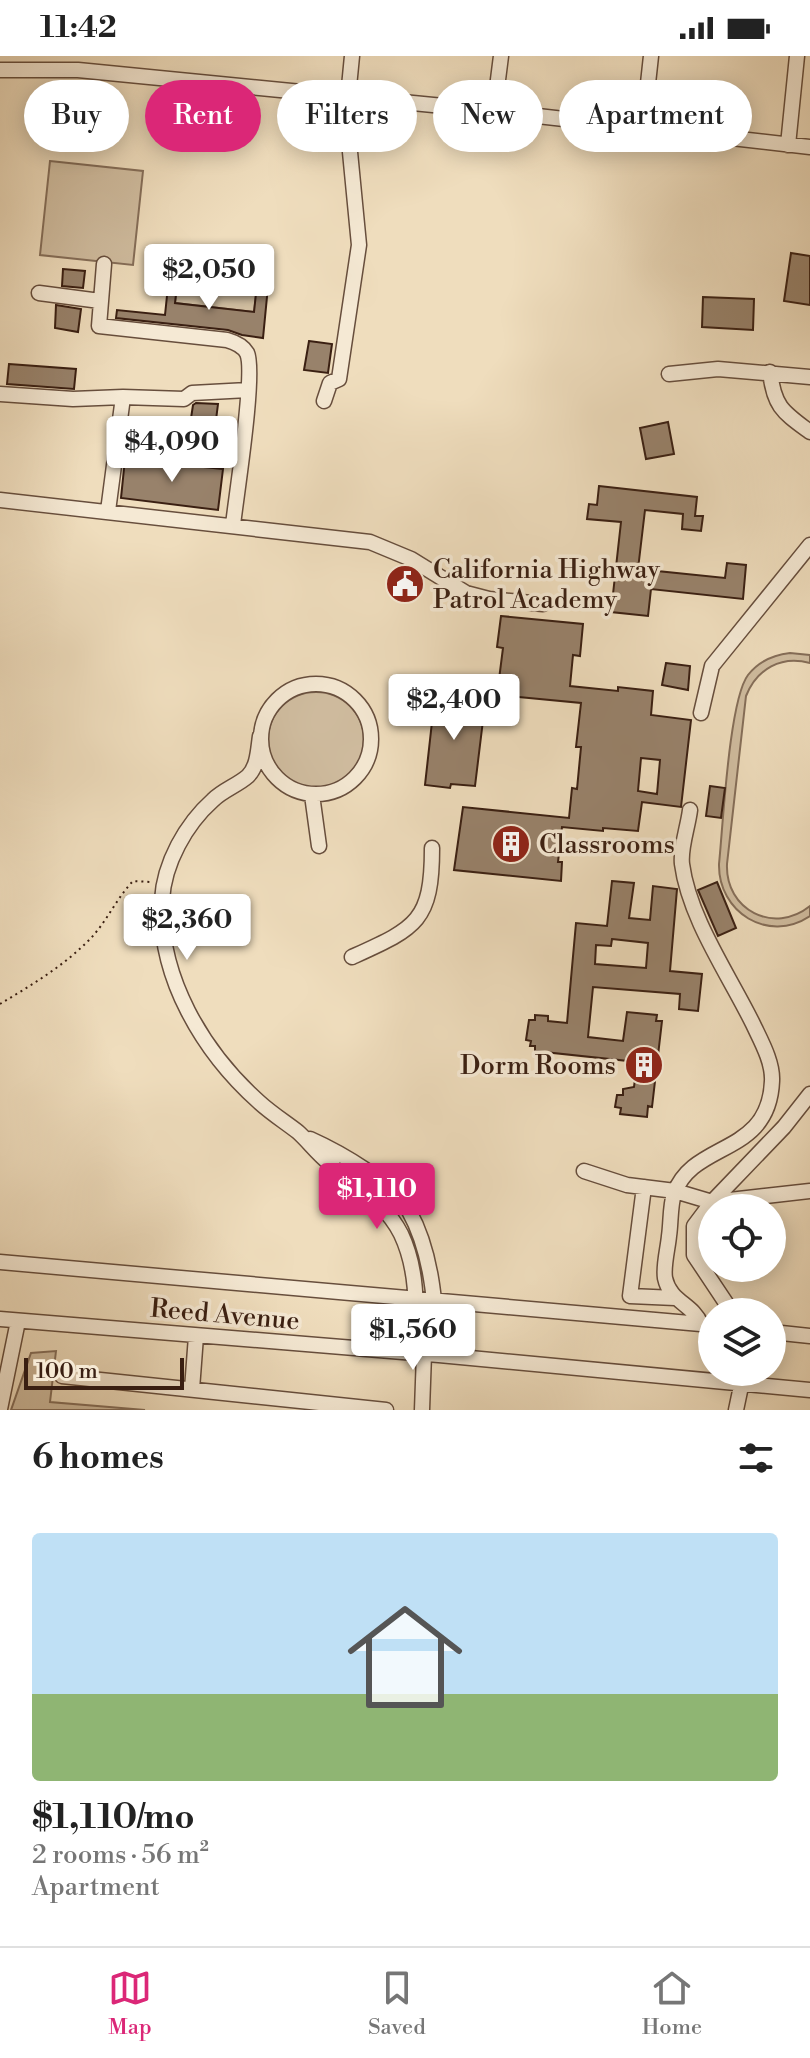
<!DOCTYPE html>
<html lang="en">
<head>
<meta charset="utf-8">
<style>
	body { margin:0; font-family:"Libre Bodoni",serif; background:#f6f6f6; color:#222; height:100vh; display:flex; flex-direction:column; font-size:30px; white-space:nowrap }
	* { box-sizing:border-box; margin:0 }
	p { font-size:26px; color:#767676 }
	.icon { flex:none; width:44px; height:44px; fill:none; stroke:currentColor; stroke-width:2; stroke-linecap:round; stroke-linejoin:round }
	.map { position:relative; height:1354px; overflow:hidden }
	.sheet { display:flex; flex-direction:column; background:#fff; flex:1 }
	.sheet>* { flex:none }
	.guide { position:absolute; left:24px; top:24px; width:762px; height:72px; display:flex; gap:16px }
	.buttons { position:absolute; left:698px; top:1138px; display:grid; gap:16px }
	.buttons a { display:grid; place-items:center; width:88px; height:88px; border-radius:50%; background:#fff; box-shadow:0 4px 20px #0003; font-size:40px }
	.scale { position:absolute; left:24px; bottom:20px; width:160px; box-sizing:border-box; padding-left:8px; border:4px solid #3a1f12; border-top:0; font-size:22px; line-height:28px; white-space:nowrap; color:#3a1f12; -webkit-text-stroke:6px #f5e9d4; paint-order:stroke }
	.price { position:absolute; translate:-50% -68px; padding:0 18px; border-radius:8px; background:#fff; color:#222; font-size:26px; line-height:52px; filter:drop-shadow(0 2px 4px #0008) }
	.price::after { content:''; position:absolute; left:50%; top:48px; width:24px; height:18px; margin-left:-12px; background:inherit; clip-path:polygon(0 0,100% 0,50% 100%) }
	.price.on { background:#db2777; color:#fff }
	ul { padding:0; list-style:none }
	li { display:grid; align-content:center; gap:16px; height:424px; padding:0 32px }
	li+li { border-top:2px solid #e0e0e0 }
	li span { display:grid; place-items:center; height:248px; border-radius:8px; color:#555 }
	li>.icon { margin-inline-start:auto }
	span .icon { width:144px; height:144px; fill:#fffc; stroke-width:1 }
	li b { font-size:34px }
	h2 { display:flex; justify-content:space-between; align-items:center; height:96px; padding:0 32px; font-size:34px }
	.pill { padding:0 28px; border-radius:36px; background:#fff; box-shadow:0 4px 20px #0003; font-size:28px; line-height:72px }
	.pill.on { background:#db2777; color:#fff }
	.status { display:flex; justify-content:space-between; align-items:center; height:56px; padding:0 40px; background:#fff; direction:ltr }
	.status svg { height:22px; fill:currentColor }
	.tabs { display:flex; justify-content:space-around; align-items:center; height:112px; border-top:2px solid #e0e0e0; background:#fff; font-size:22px; color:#767676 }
	.tabs a { display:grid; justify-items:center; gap:4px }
	.tabs .on { color:#db2777 }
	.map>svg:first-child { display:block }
</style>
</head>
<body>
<div class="status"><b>11:42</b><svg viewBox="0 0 49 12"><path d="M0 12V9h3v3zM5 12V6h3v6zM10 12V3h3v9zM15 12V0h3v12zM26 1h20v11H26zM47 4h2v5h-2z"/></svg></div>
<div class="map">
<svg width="810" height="1354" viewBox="0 0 810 1354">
	<rect width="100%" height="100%" fill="#efddbd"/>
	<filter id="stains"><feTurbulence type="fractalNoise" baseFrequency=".0025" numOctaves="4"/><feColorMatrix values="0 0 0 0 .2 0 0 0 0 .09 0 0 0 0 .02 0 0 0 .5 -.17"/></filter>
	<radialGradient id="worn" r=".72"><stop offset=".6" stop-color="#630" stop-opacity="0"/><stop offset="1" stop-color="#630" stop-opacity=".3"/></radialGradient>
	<!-- green -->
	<path fill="#d0bda0" stroke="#856e59" stroke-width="2" d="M50,105L143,115L133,209L40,199Z
		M180,206L259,214L254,256L175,247Z
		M790,597L810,599V607C781,599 757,613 746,640L727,808C725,854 774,879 810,850V860C768,888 718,856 719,808C723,770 729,644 748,619C758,606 773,599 790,597Z
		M268 684a48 48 0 1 1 96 0a48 48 0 1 1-96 0Z
		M56,1295L50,1346L145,1354H11L31,1297Z"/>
	<!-- building -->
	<path fill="#98826b" stroke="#3a1f12" stroke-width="2" fill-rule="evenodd" d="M791,197L810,200V249L784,245Z
		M170,211L179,212L175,247L254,256L258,219L269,220L263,282L242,279L228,274L116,262L117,254L165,259Z
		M63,213L85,215L83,232L62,230Z
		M703,241L754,243L753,274L702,271Z
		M56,249L81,253L78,276L55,272Z
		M309,285L332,288L328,317L304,314Z
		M9,308L76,313L74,333L7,328Z
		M196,347L218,348L215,372L222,373L220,386L133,376L134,363L190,369L193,349Z
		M668,366L674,398L646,403L640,372Z
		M125,403L223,413L218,454L121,442Z
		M599,430L697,441L695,460H703L701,475L682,473L683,458L645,454L638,513L725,522L727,507L746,509L743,543L651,533L648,560L611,556L621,466L587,463L589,448L597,449Z
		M501,560L583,568L580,600L573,599L570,630L618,635V631L653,635L651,659L691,664L681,751L642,746L638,775L603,772V775L562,771L558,806H562L561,825L454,814L463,751L569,762L572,732L577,733L581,691H576L581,647L497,639L503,592L497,591ZM641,702L660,704L657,738L638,735Z
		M666,607L690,610L688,634L662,629Z
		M435,639L460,641L459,645L485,648L475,730L451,728L450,732L425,729Z
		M710,730L725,732L721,762L706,760Z
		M612,825L634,827L629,862L650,864L653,830L677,833L670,915L702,918L698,955L679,953L680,938L593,931L588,981L623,985L627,956L657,959L656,965H662L652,1051L648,1050L647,1061L620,1058L621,1052L615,1051L617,1039H623V1033L634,1031L637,1006L535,995V990H530L531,985L526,984L529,964H535V959L548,960V965L567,967L576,867L607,870ZM612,883L648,887L646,912L595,908L596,889L611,890Z
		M717,826L736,872L718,880L698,834Z"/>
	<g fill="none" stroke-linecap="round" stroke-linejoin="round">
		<defs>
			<path id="minor" d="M0,14H78L494,55L810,91
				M494,55L501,0
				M643,73L651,0
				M788,89L797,0
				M104,208L99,270L227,284C234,286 243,290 247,297C256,316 236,441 233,469
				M39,237L100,245
				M770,316C774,351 783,356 810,376
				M669,318L718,313L810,321
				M0,338L73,343L123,341
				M324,345L330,327L339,323L359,189L350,96L348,41L352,0
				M0,444L370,486L411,503L466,537L489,543L543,548
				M108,455L123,341L184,343L192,337L248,334
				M261 683a55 55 0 1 1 110 0a55 55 0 1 1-110 0Z
				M701,657L712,610L810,489
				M260,680C258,693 258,710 248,720C238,729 223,734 213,744C186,768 164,807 162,844C158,921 203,996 259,1046C271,1057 285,1066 298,1076C308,1085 317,1097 328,1106C354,1129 385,1146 401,1178C419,1216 416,1256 415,1297
				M312,739L319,790
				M690,754C688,771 680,792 682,808C689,862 729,919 753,968C761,985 773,1006 772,1025C769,1101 693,1084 674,1138C670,1150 671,1167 669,1180C668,1192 663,1210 665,1222C670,1246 693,1248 701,1268
				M352,901C416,872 432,866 432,792
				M310,1083C339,1096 394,1127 409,1155C433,1198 435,1251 439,1299
				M584,1115L627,1129L675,1135L712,1146L810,1135
				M644,1131L630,1240L675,1242
				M0,1206L712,1269
				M732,1256L694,1199V1170L712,1146L784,1071L810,1038
				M0,1263L439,1299L810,1334
				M772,1276L810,1280
				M62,1320L386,1354
				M192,1333L196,1280
				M0,1353L18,1265
				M422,1354L424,1298
				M736,1354L744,1316"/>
		</defs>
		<!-- minor casing -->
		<use href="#minor" stroke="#674e3d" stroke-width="17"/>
		<!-- path -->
		<path stroke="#3a1f12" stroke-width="2" stroke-dasharray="2 4" stroke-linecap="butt" d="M0,948C30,930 62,911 87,886C106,868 115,844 133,825L151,826"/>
		<!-- minor -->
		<use href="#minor" stroke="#f5e9d4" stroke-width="14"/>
	</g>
	<!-- icons -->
	<defs>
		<symbol id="civic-disc" viewBox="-11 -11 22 22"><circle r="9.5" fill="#8f2418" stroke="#f5e9d4"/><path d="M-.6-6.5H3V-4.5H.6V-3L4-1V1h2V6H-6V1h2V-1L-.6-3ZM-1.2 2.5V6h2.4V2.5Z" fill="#fff"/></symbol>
		<symbol id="building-disc" viewBox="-11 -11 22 22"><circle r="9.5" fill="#8f2418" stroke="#f5e9d4"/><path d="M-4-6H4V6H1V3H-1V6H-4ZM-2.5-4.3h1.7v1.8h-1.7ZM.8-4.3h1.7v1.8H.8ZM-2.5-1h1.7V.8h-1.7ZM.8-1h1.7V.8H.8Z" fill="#fff"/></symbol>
	</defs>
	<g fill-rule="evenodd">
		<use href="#civic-disc" x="383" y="506" width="44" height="44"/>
		<use href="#building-disc" x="489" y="766" width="44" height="44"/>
		<use href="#building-disc" x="622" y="987" width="44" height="44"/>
	</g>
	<g text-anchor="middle" stroke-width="7" stroke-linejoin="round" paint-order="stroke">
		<!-- poi labels -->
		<g font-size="26" fill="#3a1f12" stroke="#f5e9d4" text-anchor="start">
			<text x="433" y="522">California Highway<tspan x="433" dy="30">Patrol Academy</tspan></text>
			<text x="539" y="797">Classrooms</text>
			<text x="616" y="1018" text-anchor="end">Dorm Rooms</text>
		</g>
		<!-- street labels -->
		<g font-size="26" fill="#3a1f12" stroke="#f5e9d4">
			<text transform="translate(225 1258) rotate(5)" y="9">Reed Avenue</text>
		</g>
	</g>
	<rect width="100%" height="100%" filter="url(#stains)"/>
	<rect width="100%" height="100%" fill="url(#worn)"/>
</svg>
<div class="buttons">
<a><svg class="icon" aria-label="locate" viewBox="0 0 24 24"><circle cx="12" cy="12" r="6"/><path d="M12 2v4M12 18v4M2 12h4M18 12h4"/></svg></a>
<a><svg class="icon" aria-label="layers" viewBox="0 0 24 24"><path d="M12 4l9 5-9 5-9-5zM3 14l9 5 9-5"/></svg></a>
</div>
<div class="scale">100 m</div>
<b class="price" style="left:209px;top:256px">$2,050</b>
<b class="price" style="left:172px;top:428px">$4,090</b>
<b class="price" style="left:454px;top:686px">$2,400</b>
<b class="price" style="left:187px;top:906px">$2,360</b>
<b class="price on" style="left:377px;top:1175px">$1,110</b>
<b class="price" style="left:413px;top:1316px">$1,560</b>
<div class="guide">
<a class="pill">Buy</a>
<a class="pill on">Rent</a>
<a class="pill">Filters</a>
<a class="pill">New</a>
<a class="pill">Apartment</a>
</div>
</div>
<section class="sheet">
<h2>6 homes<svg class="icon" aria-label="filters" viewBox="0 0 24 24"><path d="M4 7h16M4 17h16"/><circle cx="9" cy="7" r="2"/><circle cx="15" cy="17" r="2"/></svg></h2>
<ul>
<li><span style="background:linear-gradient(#bfe0f5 65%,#8fb573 0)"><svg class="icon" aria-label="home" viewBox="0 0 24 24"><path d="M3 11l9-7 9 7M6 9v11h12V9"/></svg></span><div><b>$1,110/mo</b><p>2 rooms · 56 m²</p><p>Apartment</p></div></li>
</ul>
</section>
<nav class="tabs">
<a class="on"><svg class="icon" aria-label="map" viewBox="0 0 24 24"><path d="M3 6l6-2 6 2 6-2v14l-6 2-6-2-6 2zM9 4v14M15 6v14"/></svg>Map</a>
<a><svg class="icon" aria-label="saved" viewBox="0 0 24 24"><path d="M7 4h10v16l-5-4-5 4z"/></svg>Saved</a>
<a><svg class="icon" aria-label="home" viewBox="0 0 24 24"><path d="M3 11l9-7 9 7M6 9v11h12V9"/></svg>Home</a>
</nav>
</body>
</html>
